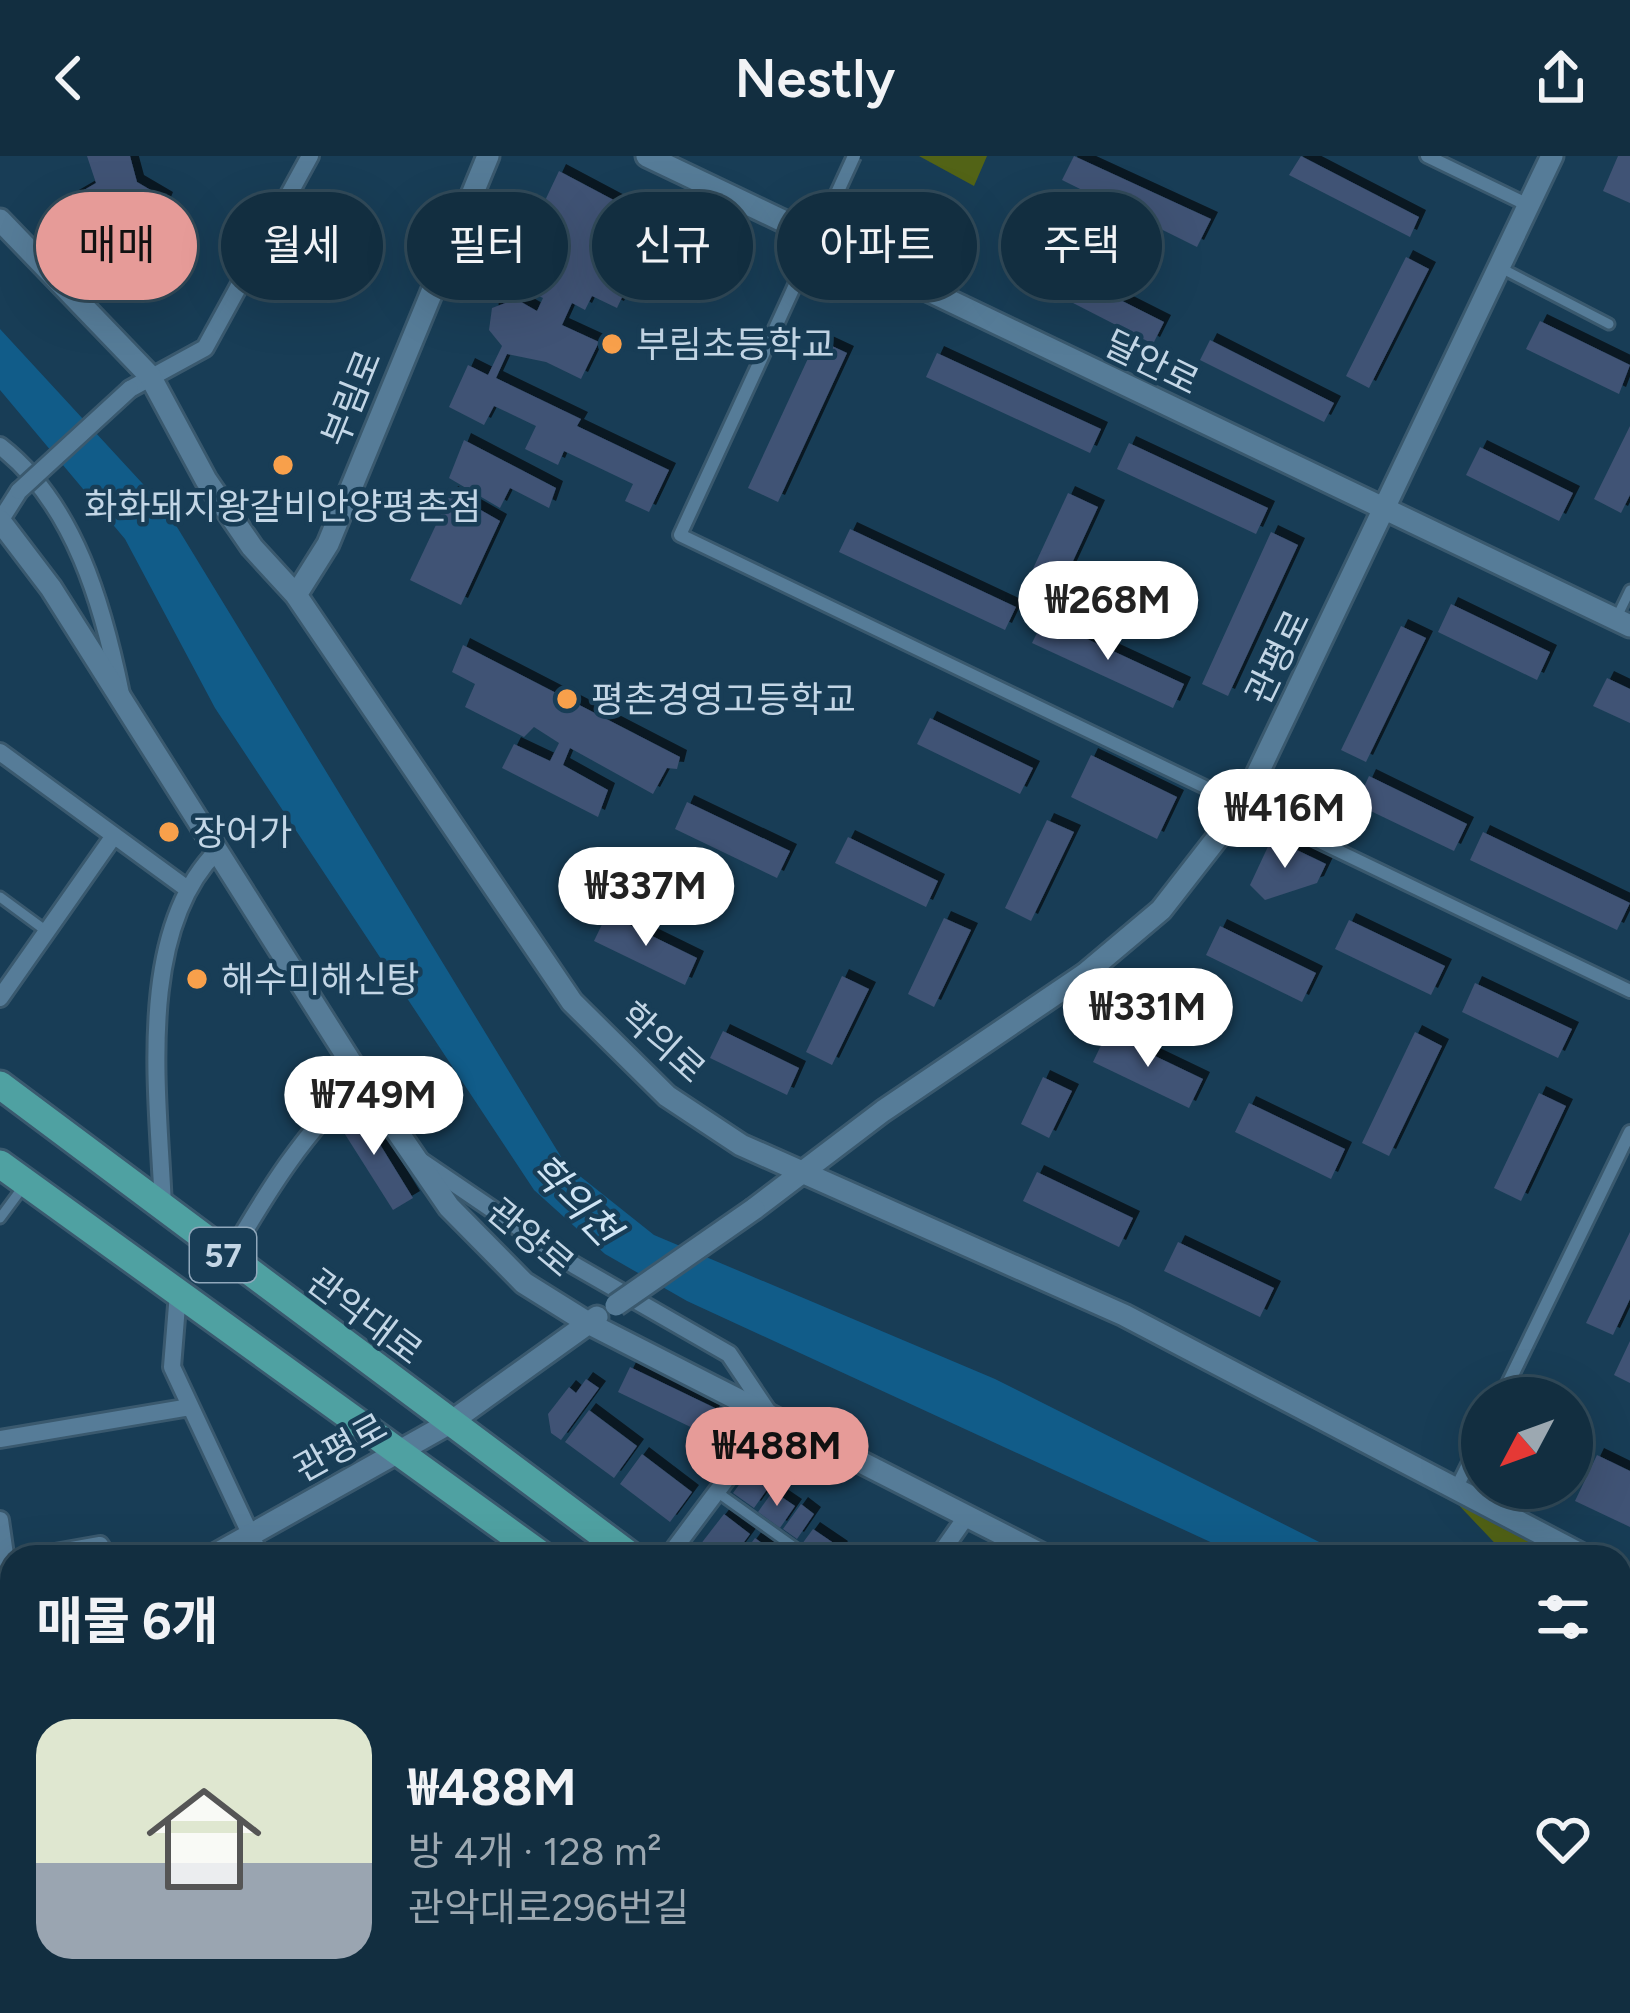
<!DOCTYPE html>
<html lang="ko">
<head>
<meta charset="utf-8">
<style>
	body { margin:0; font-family:Figtree,"Noto Sans KR",sans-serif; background:#1b3647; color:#f1f3f6; height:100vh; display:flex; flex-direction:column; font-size:45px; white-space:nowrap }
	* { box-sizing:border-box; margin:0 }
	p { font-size:39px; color:#9ca8b1 }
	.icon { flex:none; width:66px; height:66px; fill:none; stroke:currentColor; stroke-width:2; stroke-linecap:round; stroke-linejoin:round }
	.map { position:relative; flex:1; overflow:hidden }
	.sheet { position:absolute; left:0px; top:1389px; width:1632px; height:468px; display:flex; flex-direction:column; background:#122e40; border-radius:36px 36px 0 0; box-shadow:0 12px 48px #0002,0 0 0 3px #314a59 }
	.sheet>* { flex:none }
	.banner { position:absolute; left:36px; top:36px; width:1560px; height:108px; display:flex; gap:24px }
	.needle { width:78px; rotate:229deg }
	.fabs { position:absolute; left:1461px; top:1221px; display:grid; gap:24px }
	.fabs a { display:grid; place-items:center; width:132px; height:132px; border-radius:50%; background:#122e40; box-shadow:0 12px 48px #0002,0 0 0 3px #314a59; font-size:60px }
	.price { position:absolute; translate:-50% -102px; padding:0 27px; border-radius:42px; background:#fff; color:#222; font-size:39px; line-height:78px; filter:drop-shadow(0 3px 6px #0008) }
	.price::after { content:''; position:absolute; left:50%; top:72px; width:36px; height:27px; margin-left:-18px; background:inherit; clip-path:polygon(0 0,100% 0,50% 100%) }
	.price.current { background:#e69b98; color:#111 }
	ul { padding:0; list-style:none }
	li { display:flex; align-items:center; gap:36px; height:300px; padding:0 36px }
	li+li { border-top:3px solid #314a59 }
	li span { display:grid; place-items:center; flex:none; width:336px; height:240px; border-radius:36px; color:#555 }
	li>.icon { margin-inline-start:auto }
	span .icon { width:144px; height:144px; fill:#fffc; stroke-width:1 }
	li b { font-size:51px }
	h2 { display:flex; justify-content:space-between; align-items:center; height:144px; padding:0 36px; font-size:51px }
	.chip { padding:0 42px; border-radius:54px; background:#122e40; box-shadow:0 12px 48px #0002,0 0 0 3px #314a59; font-size:42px; line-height:108px }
	.chip.current { background:#e69b98; color:#111 }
	header { display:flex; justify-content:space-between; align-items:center; height:156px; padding:0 36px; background:#122e40; font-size:54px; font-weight:600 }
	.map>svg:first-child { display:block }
</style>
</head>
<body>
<header><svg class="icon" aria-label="back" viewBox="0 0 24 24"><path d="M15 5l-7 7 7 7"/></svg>Nestly<svg class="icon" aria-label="share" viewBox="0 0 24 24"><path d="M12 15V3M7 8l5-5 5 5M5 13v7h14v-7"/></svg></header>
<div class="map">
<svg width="1630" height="1857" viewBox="0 0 1630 1857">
	<defs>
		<filter id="shadow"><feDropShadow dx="7" dy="-7" stdDeviation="0" flood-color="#0009"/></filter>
	</defs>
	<rect width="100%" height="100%" fill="#183d56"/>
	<!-- green -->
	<path fill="#526316" d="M919,0H987L974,30Z
		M1452,1342L1563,1401H1508Z"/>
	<!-- water -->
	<path fill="#115c89" d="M0,173L166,353L566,1009L654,1079L995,1223L1349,1401H1243L687,1145L605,1098L534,1034L215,552L125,383L0,234Z"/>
	<!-- building -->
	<path fill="#405374" filter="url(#shadow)" d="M87,0H130L137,26L166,43L158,63L112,41L68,71L53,52L96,27Z
		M1074,0L1211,63L1197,91L1062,24Z
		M1301,0L1419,61L1410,81L1289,19Z
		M1618,0H1630V47L1603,35Z
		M559,15L657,67L617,152L592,140L585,154L572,147L562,169L599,186L581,223L546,206L507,198L496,222L581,263L577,270L669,314L649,356L625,345L633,328L564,295L558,309L525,293L536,270L494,250L484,269L449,251L468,209L488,219L502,190L489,174L492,152L516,143L537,155L543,142L507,125Z
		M1406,101L1429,113L1369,232L1346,220Z
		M1047,107L1164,166L1153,188L1036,128Z
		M1540,165L1630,209L1619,238L1526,193Z
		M817,183L847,197L778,346L748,332Z
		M1210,184L1334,247L1324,266L1200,204Z
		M937,197L1101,273L1090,297L926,221Z
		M1630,270V339L1621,357L1594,343Z
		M464,284L556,332L549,352L510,332L500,352L449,322Z
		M1129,287L1268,352L1256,378L1117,313Z
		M1480,291L1573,337L1559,365L1466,319Z
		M451,337L500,365L461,449L410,424Z
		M1068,337L1098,351L1055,444L1025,430Z
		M850,373L1016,451L1005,474L839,396Z
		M1271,376L1298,389L1228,540L1202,528Z
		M1451,448L1550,496L1537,524L1438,476Z
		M1044,463L1184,528L1173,552L1032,487Z
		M1401,470L1426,482L1366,606L1341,594Z
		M463,489L680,601L677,613L667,612L653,638L570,592L563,609L608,634L598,661L502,612L514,588L550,605L559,587L534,571L524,581L465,551L475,528L452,516Z
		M1607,522L1630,533V567L1593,550Z
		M930,562L1033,612L1020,638L917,588Z
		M1091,599L1177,641L1157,683L1071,641Z
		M1369,620L1467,668L1454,695L1356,648Z
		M687,646L790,695L777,722L675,673Z
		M1047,664L1074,676L1031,765L1005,752Z
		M1483,676L1630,747L1617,774L1470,704Z
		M848,681L938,725L926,751L835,707Z
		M1272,682L1326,708L1317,727L1265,744L1250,729Z
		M607,758L697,802L685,829L594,785Z
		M944,762L971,774L934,851L908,838Z
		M1349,764L1445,810L1431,839L1335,793Z
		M1220,770L1316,817L1302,846L1206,799Z
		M842,820L869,833L832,909L806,896Z
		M1475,827L1572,873L1558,902L1462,856Z
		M723,875L799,912L787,939L710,902Z
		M1415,876L1442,890L1389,1000L1362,987Z
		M1107,877L1203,923L1189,952L1093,906Z
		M1043,921L1072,935L1049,982L1021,968Z
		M1539,937L1566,950L1521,1045L1494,1032Z
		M1249,947L1345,993L1331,1023L1235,976Z
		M357,951L413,1042L393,1054L336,964Z
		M1037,1016L1133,1062L1119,1091L1023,1045Z
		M1630,1076V1143L1613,1179L1586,1167Z
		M1178,1086L1274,1132L1260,1161L1164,1115Z
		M1630,1185V1227L1614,1219Z
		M630,1211L715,1252L703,1277L618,1236Z
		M586,1223L599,1232L561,1284L551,1277L548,1258L569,1231L576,1237Z
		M589,1254L637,1290L614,1322L565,1286Z
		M642,1298L692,1336L670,1366L620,1328Z
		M1597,1299L1630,1315V1371L1575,1345Z
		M752,1311L773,1325L754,1352L733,1337Z
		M773,1335L795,1350L780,1372L758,1356Z
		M801,1348L814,1358L797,1383L783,1373Z
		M724,1358L750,1378L733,1401H717L700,1389Z
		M813,1373L841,1392L834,1401H820L802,1388Z
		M755,1382L781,1401H741Z"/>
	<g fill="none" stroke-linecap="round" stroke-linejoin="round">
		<defs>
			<path id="service" d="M1499,111L1609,168
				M1616,463L1630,434
				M0,741L49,777
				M0,1062L23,1031
				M717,1336L808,1401"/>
			<path id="pedestrian" d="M1427,0L1528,49
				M773,177L680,379L1630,835
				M1501,1242L1630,976
				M1456,1333L1482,1280"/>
			<path id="minor" d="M130,233L205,192L310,0
				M0,290C75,348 103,450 121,538
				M0,365L19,335
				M0,596L186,732
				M0,842L113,681
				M421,1005L574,1109L729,1198L772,1262L668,1401
				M163,1052C159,943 134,778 217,695
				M228,1103C266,1038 305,973 362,924
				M178,1137L172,1211L261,1401
				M0,1283L190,1251
				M0,1364L6,1406
				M32,1401L100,1389L108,1401
				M938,1401L966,1361
				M0,1640L12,1631
				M0,1720L12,1736
				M246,1845L255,1857
				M395,1845L404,1857
				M624,1845L636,1857
				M734,1845L751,1857
				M881,1845L898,1857
				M75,1857L91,1845
				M591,1857L606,1845
				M997,1857L1006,1845
				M1383,1857L1392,1845"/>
			<path id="tertiary" d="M647,0L1630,470
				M0,64L150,220L206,324L252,391L296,439L572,846L667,940L741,989L1124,1159L1586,1401
				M0,365L51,432L362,924L449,1051L524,1127L588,1167L1047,1401
				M296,439L328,388L488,0
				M754,1053L883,955L1085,818L1161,754L1242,650L1552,0
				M211,1401L448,1268L597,1161
				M1620,1419L1630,1424
				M0,1518L12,1511
				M1620,1841L1630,1852
				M1513,1845L1530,1857"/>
			<path id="primary" d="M0,929L632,1401
				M0,1008L544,1401
				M1156,1845L1172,1857
				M1243,1845L1260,1857"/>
		</defs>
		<!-- service casing -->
		<use href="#service" stroke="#3a596e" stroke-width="15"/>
		<!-- pedestrian casing -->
		<use href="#pedestrian" stroke="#3a596e" stroke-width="18"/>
		<!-- minor casing -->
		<use href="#minor" stroke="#3a596e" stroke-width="22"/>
		<!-- tertiary casing -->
		<use href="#tertiary" stroke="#3a596e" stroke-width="27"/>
		<!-- primary casing -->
		<use href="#primary" stroke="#3a596e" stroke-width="33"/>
		<!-- service -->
		<use href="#service" stroke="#567c98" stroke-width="9"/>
		<!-- pedestrian -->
		<use href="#pedestrian" stroke="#567c98" stroke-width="12"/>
		<!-- minor -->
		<use href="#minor" stroke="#567c98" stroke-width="16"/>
		<!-- tertiary -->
		<use href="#tertiary" stroke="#567c98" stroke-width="21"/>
		<!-- primary -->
		<use href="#primary" stroke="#4fa1a2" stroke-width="27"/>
		<defs>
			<path id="pedestrian-bridge" d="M773,177L854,0"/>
			<path id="minor-bridge" d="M19,335L130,233"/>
			<path id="tertiary-bridge" d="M616,1149L754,1053"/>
		</defs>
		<!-- pedestrian-bridge casing -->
		<use href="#pedestrian-bridge" stroke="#3a596e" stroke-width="18" stroke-linecap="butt"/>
		<!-- minor-bridge casing -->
		<use href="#minor-bridge" stroke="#3a596e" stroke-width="22" stroke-linecap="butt"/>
		<!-- tertiary-bridge casing -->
		<use href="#tertiary-bridge" stroke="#3a596e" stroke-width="27" stroke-linecap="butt"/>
		<!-- pedestrian-bridge -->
		<use href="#pedestrian-bridge" stroke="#567c98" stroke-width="12"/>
		<!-- minor-bridge -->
		<use href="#minor-bridge" stroke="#567c98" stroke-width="16"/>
		<!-- tertiary-bridge -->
		<use href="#tertiary-bridge" stroke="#567c98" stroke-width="21"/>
	</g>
	<!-- markers -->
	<g fill="#f8a04b" stroke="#183d56" stroke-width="4.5">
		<circle cx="612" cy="188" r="12"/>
		<circle cx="283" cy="309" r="12"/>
		<circle cx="567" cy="543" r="12"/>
		<circle cx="169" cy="676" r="12"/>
		<circle cx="197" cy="823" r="12"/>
	</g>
	<g text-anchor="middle" stroke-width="9" stroke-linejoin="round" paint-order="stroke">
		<!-- shield labels -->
		<rect fill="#183d56" stroke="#90a8bb" stroke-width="3" x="190" y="1072" width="66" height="54" rx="9"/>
		<g font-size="33" font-weight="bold" fill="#c3d6e6">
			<text x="223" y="1111">57</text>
		</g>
		<!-- poi labels -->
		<g font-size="36" fill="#c3d6e6" stroke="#183d56" text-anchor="start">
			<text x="636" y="201">부림초등학교</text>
			<text x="283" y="363" text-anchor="middle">화화돼지왕갈비안양평촌점</text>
			<text x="591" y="556">평촌경영고등학교</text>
			<text x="193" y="689">장어가</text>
			<text x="221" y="836">해수미해신탕</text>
		</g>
		<!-- street labels -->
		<g font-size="36" fill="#c3d6e6" stroke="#183d56">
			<text transform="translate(1152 206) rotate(26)" y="13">달안로</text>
			<text transform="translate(351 242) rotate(-68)" y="13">부림로</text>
			<text transform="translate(1277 501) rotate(-64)" y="13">관평로</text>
			<text transform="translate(663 886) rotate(42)" y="13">학의로</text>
			<text transform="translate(531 1081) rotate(40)" y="13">관양로</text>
			<text transform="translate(365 1160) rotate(37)" y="13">관악대로</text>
			<text transform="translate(340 1291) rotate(-29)" y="13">관평로</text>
		</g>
		<!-- water labels -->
		<g font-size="39" font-style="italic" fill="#cfe4f4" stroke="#183d56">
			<text transform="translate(575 1043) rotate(46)" y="14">학의천</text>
		</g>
	</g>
</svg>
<div class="fabs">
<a><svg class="needle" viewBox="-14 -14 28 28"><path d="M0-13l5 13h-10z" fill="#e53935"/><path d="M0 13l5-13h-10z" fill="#9ca8b1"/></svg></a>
</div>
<b class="price" style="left:1108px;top:507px">₩268M</b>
<b class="price" style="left:1285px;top:715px">₩416M</b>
<b class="price" style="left:646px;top:793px">₩337M</b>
<b class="price" style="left:1148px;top:914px">₩331M</b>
<b class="price" style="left:374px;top:1002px">₩749M</b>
<b class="price current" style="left:777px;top:1353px">₩488M</b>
<div class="banner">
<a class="chip current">매매</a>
<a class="chip">월세</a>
<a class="chip">필터</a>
<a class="chip">신규</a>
<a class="chip">아파트</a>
<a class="chip">주택</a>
</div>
<section class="sheet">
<h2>매물 6개<svg class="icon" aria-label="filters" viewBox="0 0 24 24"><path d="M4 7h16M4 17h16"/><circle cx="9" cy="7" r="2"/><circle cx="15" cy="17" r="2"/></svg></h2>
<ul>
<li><span style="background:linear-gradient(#dfe7d0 60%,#9aa5b1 0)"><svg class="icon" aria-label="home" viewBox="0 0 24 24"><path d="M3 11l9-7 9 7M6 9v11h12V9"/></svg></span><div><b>₩488M</b><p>방 4개 · 128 m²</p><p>관악대로296번길</p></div><svg class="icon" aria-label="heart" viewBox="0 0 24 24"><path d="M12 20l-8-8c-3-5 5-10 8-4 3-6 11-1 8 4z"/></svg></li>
</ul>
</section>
</div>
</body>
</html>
